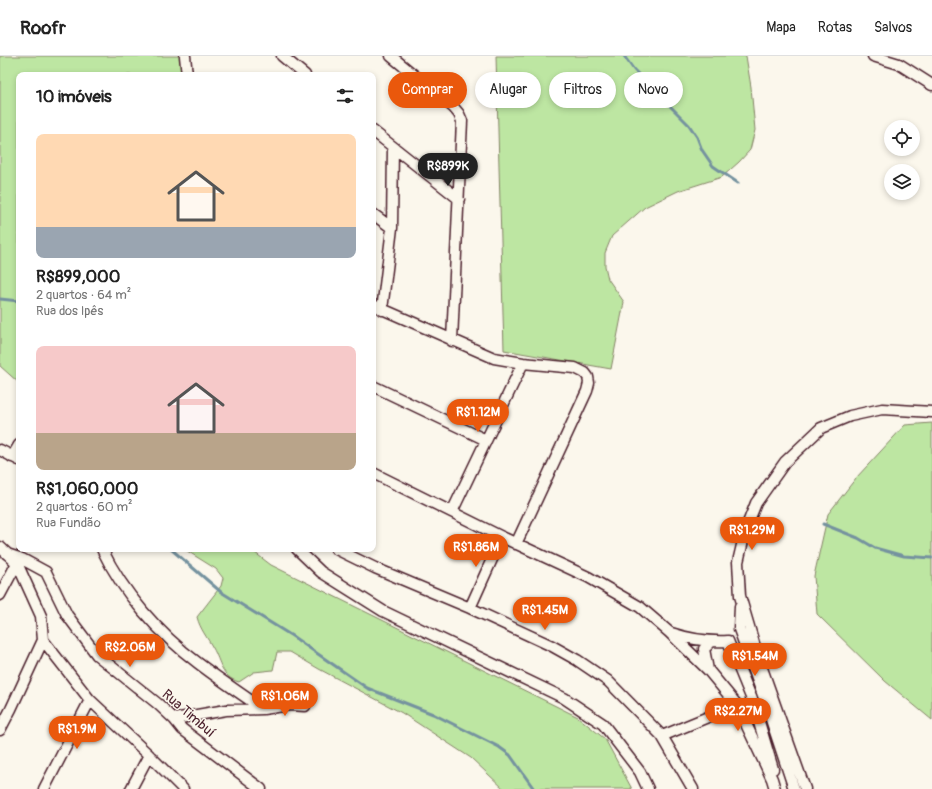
<!DOCTYPE html>
<html lang="pt">
<head>
<meta charset="utf-8">
<style>
	body { margin:0; font-family:Pangolin,sans-serif; background:#f2f2f2; color:#222; height:100vh; display:flex; flex-direction:column; font-size:15px; white-space:nowrap }
	* { box-sizing:border-box; margin:0 }
	p { font-size:13px; color:#767676 }
	.icon { flex:none; width:22px; height:22px; fill:none; stroke:currentColor; stroke-width:2; stroke-linecap:round; stroke-linejoin:round }
	.map { position:relative; flex:1; overflow:hidden }
	.sheet { position:absolute; left:16px; top:16px; width:360px; height:480px; display:flex; flex-direction:column; background:#fff; border-radius:8px; box-shadow:0 2px 6px #0003 }
	.sheet>* { flex:none }
	.top-card { position:absolute; left:388px; top:16px; width:380px; height:36px; display:flex; gap:8px }
	.buttons { position:absolute; left:884px; top:64px; display:grid; gap:8px }
	.buttons a { display:grid; place-items:center; width:36px; height:36px; border-radius:50%; background:#fff; box-shadow:0 2px 6px #0003; font-size:20px }
	.price { position:absolute; translate:-50% -34px; padding:0 9px; border-radius:14px; background:#ea580c; color:#fff; font-size:13px; line-height:26px; filter:drop-shadow(0 1px 2px #0008) }
	.price::after { content:''; position:absolute; left:50%; top:24px; width:12px; height:9px; margin-left:-6px; background:inherit; clip-path:polygon(0 0,100% 0,50% 100%) }
	.price.active { background:#222; color:#fff }
	ul { padding:0; list-style:none }
	li { display:grid; align-content:center; gap:8px; height:212px; padding:0 20px }
	li span { display:grid; place-items:center; height:124px; border-radius:8px; color:#555 }
	li>.icon { margin-inline-start:auto }
	span .icon { width:72px; height:72px; fill:#fffc; stroke-width:1 }
	li b { font-size:17px }
	h2 { display:flex; justify-content:space-between; align-items:center; height:48px; padding:0 20px; font-size:17px }
	.tag { padding:0 14px; border-radius:18px; background:#fff; box-shadow:0 2px 6px #0003; font-size:14px; line-height:36px }
	.tag.active { background:#ea580c; color:#fff }
	header { display:flex; align-items:center; gap:24px; box-sizing:border-box; height:56px; padding:0 20px; background:#fff; border-bottom:1px solid #e0e0e0 }
	header strong { font-size:19px }
	nav { display:flex; gap:22px; margin-inline-start:auto; font-size:14px }
	.map>svg:first-child { display:block }
</style>
</head>
<body>
<header>
<strong>Roofr</strong>
<nav><a>Mapa</a><a>Rotas</a><a>Salvos</a></nav>
</header>
<div class="map">
<svg width="932" height="733" viewBox="0 0 932 733">
	<rect width="100%" height="100%" fill="#fbf7ec"/>
	<filter id="ink" filterUnits="userSpaceOnUse"><feTurbulence type="fractalNoise" baseFrequency=".025" numOctaves="2"/><feDisplacementMap in="SourceGraphic" scale="8" xChannelSelector="R" yChannelSelector="G"/><feConvolveMatrix kernelMatrix="1 2 1 2 8 2 1 2 1" color-interpolation-filters="sRGB"/></filter>
	<g filter="url(#ink)">
		<!-- green -->
		<path fill="#bde6a2" stroke="#848266" d="M0,0H180L184,19H19V327L0,310Z
			M496,0H746L751,31L755,74L750,94L739,106L722,121L678,135L645,151L612,180L605,197V210L608,223L624,246L611,313L504,294Z
			M932,367V664L885,625L817,558L814,520L828,458L856,422L905,369Z
			M184,493H250L271,509L578,661L605,683L632,733H504L471,702L402,657L319,613L290,596H277L273,614L254,616L239,626C221,621 221,606 213,592C207,581 200,573 197,561L221,530L223,522L216,513Z"/>
		<g fill="none" stroke-linecap="round" stroke-linejoin="round">
			<!-- stream -->
			<path stroke="#74929f" stroke-width="3" d="M624,0L634,14L689,69L697,81L702,94L713,110L738,127
				M0,243L19,245
				M823,468L858,482L875,492L904,500L932,502
				M171,493L221,536L292,580L367,632L433,658L499,691L510,699L534,733"/>
			<defs>
				<path id="minor" d="M185,0L187,19
					M282,0L305,19
					M391,0L454,52L459,58L462,65L452,285
					M873,0L899,8L932,29
					M373,75L459,143
					M373,158L392,172
					M373,249L494,302L523,307L575,312L585,317L588,321L589,327L587,335L516,488
					M382,254L392,172L393,91
					M373,330L486,384
					M0,394L19,404
					M12,401L19,389
					M373,417L502,481L588,521L640,551L669,576L708,614L737,649L772,723L775,733
					M452,456L523,307
					M0,491L17,507L41,560L43,584L90,644L149,699L183,733
					M102,493C123,537 159,578 198,607C219,623 241,638 263,653
					M297,493L321,516L383,555L564,642L603,668L640,716L648,733
					M336,493L375,512L470,552L552,590L577,604L608,625L662,680L693,733
					M7,498L22,503L46,516L67,559L97,599L158,648L174,663L182,673L261,733
					M0,539L17,507
					M740,550L739,573L764,642L794,733
					M470,552L502,481
					M671,577C689,583 708,586 728,585L753,646L773,713
					M708,614L704,593L711,586
					M174,663L226,654L263,653L290,649L305,650
					M0,674L11,653L43,584
					M662,680L737,649
					M44,733L90,644
					M131,733L149,699
					M805,733L758,601L740,540L738,506L746,472L756,447L785,406L821,372L850,360L882,353L932,356"/>
			</defs>
			<!-- minor casing -->
			<use href="#minor" stroke="#4a1f2b" stroke-width="13"/>
			<!-- minor -->
			<use href="#minor" stroke="#fbf7ec" stroke-width="10"/>
		</g>
	</g>
	<g text-anchor="middle" stroke-width="3" stroke-linejoin="round" paint-order="stroke">
		<!-- street labels -->
		<g font-size="14" fill="#4a1f2b" stroke="#fbf7ec">
			<text transform="translate(189 657) rotate(41)" y="5">Rua Timbuí</text>
		</g>
	</g>
</svg>
<div class="buttons">
<a><svg class="icon" aria-label="locate" viewBox="0 0 24 24"><circle cx="12" cy="12" r="6"/><path d="M12 2v4M12 18v4M2 12h4M18 12h4"/></svg></a>
<a><svg class="icon" aria-label="layers" viewBox="0 0 24 24"><path d="M12 4l9 5-9 5-9-5zM3 14l9 5 9-5"/></svg></a>
</div>
<b class="price active" style="left:448px;top:131px">R$899K</b>
<b class="price" style="left:478px;top:377px">R$1.12M</b>
<b class="price" style="left:752px;top:495px">R$1.29M</b>
<b class="price" style="left:476px;top:512px">R$1.86M</b>
<b class="price" style="left:545px;top:575px">R$1.45M</b>
<b class="price" style="left:130px;top:612px">R$2.06M</b>
<b class="price" style="left:755px;top:621px">R$1.54M</b>
<b class="price" style="left:285px;top:661px">R$1.06M</b>
<b class="price" style="left:738px;top:676px">R$2.27M</b>
<b class="price" style="left:77px;top:694px">R$1.9M</b>
<div class="top-card">
<a class="tag active">Comprar</a>
<a class="tag">Alugar</a>
<a class="tag">Filtros</a>
<a class="tag">Novo</a>
</div>
<section class="sheet">
<h2>10 imóveis<svg class="icon" aria-label="filters" viewBox="0 0 24 24"><path d="M4 7h16M4 17h16"/><circle cx="9" cy="7" r="2"/><circle cx="15" cy="17" r="2"/></svg></h2>
<ul>
<li><span style="background:linear-gradient(#ffd9b3 75%,#9aa5b1 0)"><svg class="icon" aria-label="home" viewBox="0 0 24 24"><path d="M3 11l9-7 9 7M6 9v11h12V9"/></svg></span><div><b>R$899,000</b><p>2 quartos · 64 m²</p><p>Rua dos Ipês</p></div></li>
<li><span style="background:linear-gradient(#f6c9c9 70%,#b9a48a 0)"><svg class="icon" aria-label="home" viewBox="0 0 24 24"><path d="M3 11l9-7 9 7M6 9v11h12V9"/></svg></span><div><b>R$1,060,000</b><p>2 quartos · 60 m²</p><p>Rua Fundão</p></div></li>
</ul>
</section>
</div>
</body>
</html>
